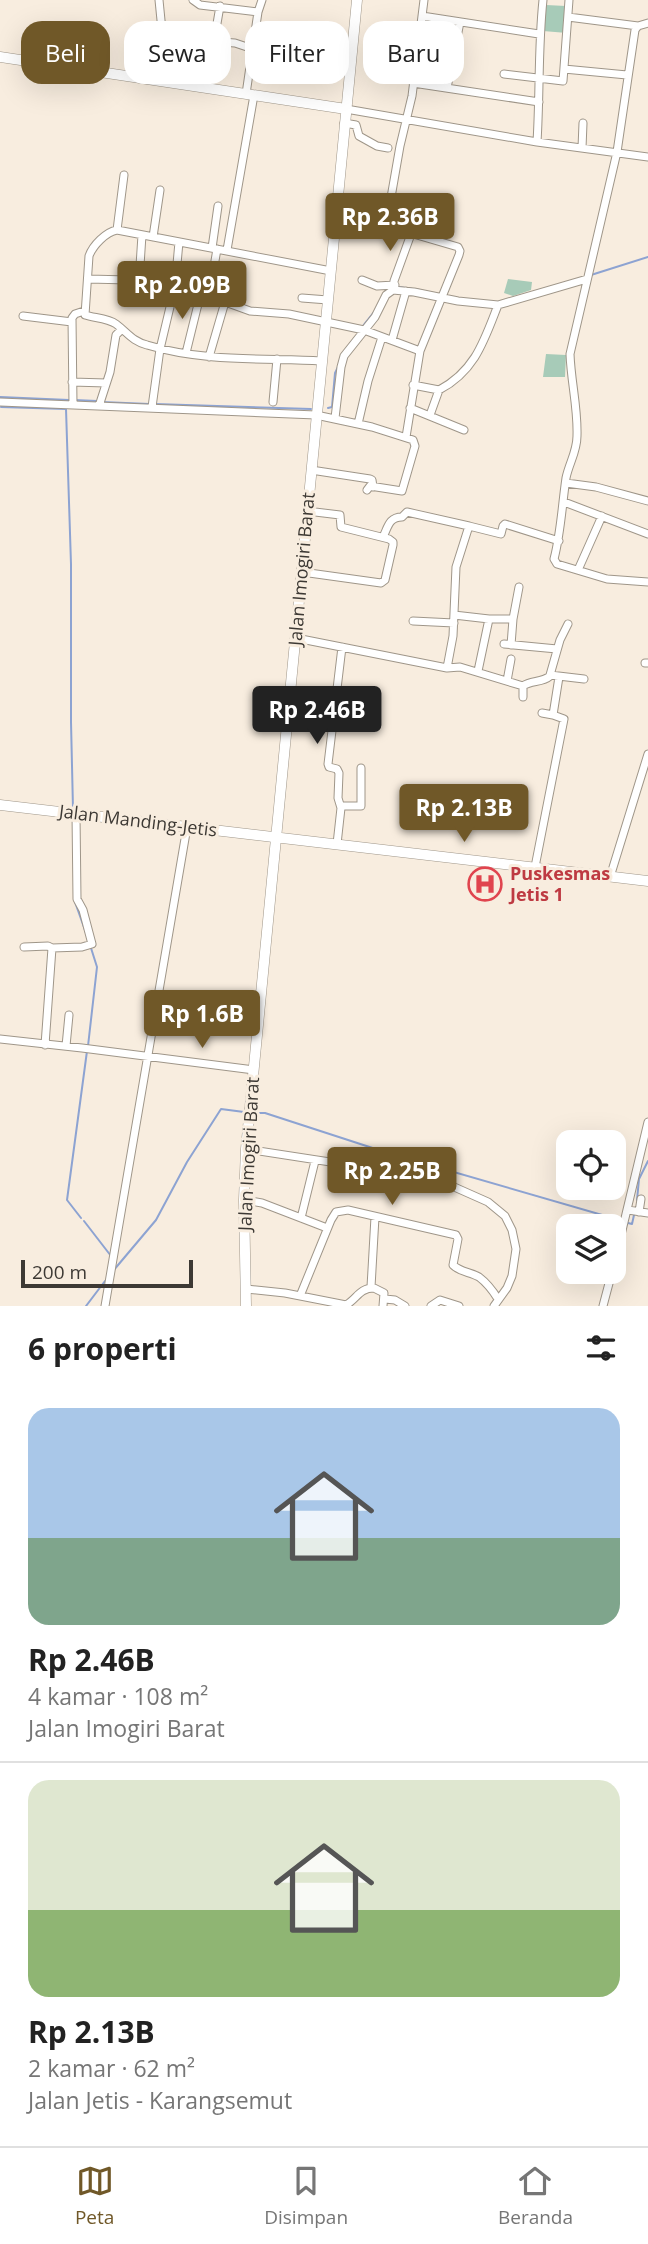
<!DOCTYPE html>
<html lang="id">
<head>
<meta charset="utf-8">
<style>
	body { margin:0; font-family:"Open Sans",sans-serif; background:#f2f2f2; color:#222; height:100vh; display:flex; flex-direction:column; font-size:26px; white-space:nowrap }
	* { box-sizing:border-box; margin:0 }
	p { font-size:23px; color:#767676 }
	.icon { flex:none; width:38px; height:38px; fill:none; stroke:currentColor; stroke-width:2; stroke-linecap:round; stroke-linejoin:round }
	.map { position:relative; height:1306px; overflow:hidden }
	.sheet { display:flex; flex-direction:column; background:#fff; flex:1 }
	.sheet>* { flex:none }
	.top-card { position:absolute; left:21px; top:21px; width:607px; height:63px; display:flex; gap:14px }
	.fabs { position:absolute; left:556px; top:1130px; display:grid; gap:14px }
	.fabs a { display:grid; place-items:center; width:70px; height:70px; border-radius:14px; background:#fff; box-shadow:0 7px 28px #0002; font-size:35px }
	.scale { position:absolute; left:21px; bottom:18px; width:172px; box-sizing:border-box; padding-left:7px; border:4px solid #3d3934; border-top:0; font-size:19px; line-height:24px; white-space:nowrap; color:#3d3934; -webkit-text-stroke:5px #f8eddf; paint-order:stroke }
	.price { position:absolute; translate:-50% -60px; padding:0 16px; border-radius:7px; background:#705828; color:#fff; font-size:23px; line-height:46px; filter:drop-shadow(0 2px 4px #0008) }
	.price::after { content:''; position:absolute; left:50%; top:42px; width:21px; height:16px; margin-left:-10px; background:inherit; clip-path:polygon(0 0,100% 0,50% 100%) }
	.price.current { background:#222; color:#fff }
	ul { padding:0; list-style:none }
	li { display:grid; align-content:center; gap:14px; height:371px; padding:0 28px }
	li+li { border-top:2px solid #e0e0e0 }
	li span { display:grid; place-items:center; height:217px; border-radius:21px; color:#555 }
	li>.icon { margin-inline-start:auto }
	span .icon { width:126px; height:126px; fill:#fffc; stroke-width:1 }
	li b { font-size:30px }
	h2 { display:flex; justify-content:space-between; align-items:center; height:84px; padding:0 28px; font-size:30px }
	.chip { padding:0 24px; border-radius:21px; background:#fff; box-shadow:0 7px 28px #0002; font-size:24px; line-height:63px }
	.chip.current { background:#705828; color:#fff }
	.dock { display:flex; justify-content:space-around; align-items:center; height:98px; border-top:2px solid #e0e0e0; background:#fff; font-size:19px; color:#767676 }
	.dock a { display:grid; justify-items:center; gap:4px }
	.dock .current { color:#705828 }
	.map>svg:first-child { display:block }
</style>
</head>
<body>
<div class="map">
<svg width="648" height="1306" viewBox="0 0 648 1306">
	<rect width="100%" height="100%" fill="#f8eddf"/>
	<!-- green -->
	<path fill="#a7cbb8" d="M546,5L566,6L567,33L543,31Z
		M508,279L532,282L531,290L513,296L504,293Z
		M546,354L566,355L565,377H543Z"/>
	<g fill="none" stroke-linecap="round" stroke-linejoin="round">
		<!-- stream -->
		<path stroke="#8da3d2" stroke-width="2" d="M591,275L648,257
			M398,287L420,290
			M362,327L374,312
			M0,397L69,400
			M74,400L97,401
			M102,402L149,404
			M155,404L311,409
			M1,407L66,409L71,564V722L73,809
			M328,408L332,407L335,373L338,367
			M75,902L86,933
			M88,1046L97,967L91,948
			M255,1113H265L388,1153L623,1221
			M637,1200L639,1179L648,1161
			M81,1218L67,1200L87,1051
			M84,1221L111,1256
			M628,1223L632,1224L634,1215
			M113,1271L156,1220L187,1162L221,1109L244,1112
			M86,1306L105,1281"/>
		<defs>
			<path id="street" d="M159,0L167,81
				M193,0L200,5L258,12
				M422,16L539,34
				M568,17L638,26
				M648,23L638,26L635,30L617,152L570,354C571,382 578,408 577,436C577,452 569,463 566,478C562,505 561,532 554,559L557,564L607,579L648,582
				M163,38L235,43L253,49
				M214,41L220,6
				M564,69L627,75
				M504,74L563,81L569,0
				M413,83L539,102
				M203,87L209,40
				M447,88L460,22
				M246,94L258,12L262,0
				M346,109L537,142L648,157
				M344,123L356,125L359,136L377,146L388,148
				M537,142C540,94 538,47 543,0
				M582,148L583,123
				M386,226L400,146L412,96L424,0
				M117,230L124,175
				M153,237L160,190
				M212,248L218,206
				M227,250L254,95
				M88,279L129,280L184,287L250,311L289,314L364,330L420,351L459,255L460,251L458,247L386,226L335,222
				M362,280L377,286L395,285
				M139,281L142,235
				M393,290L414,292L458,301L498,305L587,279
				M209,296L217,249
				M302,298L328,300
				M23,316L72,322
				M392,340L406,291
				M186,353L201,292
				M209,357L225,302
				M321,361C264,358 203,362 147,345C132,341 128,333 116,324C108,318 94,318 85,315L89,256C93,245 106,232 117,230L331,271
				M72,382L106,383
				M413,385L439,390
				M0,402L316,415L372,427L413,440L415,446L402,491L370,486L367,490
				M273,402L277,359
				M73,405L72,318L75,314L84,311
				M99,406L110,372L116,335L121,330
				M152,407L160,349L175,286L179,242
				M410,408L464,430
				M430,415L439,390C475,371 484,341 498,305
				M335,418L341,367L344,356L375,317L386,295L393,290L394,281L411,234
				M358,424L368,381L382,337
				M406,437L420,351
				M311,470L370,479L372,480L373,487
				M566,483L596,487L648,501
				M564,502L648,534
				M383,537C388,527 389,517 402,517L407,512L469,526
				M578,570L602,516
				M302,572L381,583L385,580L393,545V542L389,539L341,527L340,515L307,511
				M454,615L489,619
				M413,621L454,623
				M568,624L560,640L550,675L584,679
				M296,638L447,668L460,667L523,686C531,680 542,683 550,676
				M504,644L557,649
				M511,645L513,619L519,587
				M645,663H648
				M447,668L453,636L456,567L469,526L501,534L503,526L505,524L559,541
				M478,671L489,619H513
				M507,681L511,659
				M523,697V686
				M542,713L553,715
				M341,806H361V768
				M337,844L341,808L338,798L339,773L337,769L329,767L328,764L342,647
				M535,867L564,719L553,715L559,677
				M610,877L648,754
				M24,947L48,946L52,948
				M0,1039L82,1048L254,1070
				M45,1045L52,948L82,947L92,944L83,910L77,899L76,814
				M66,1046L69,1015
				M246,1149L434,1178L488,1202L505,1216L512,1230L516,1249L512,1276L507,1288L494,1306
				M244,1200L262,1203L327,1228
				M628,1210L648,1213
				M639,1212L641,1199
				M301,1218L315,1161
				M614,1264L648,1122
				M371,1287L375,1217
				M246,1289L285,1293L346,1305C357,1299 359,1288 374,1288L384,1293L383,1306
				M300,1296L331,1220L336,1212L348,1210L456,1235L458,1239L453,1265C460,1272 470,1272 479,1277C487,1283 493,1291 498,1299
				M385,1299L395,1300L405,1306
				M105,1306L187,827
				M431,1306L440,1300L459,1306
				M603,1306L612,1272"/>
			<path id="secondary" d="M0,57L346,109
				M0,805L648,881
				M246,1306L244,1200L246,1149L357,0"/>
		</defs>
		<!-- street casing -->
		<use href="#street" stroke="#9f9689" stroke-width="9"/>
		<!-- secondary casing -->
		<use href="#secondary" stroke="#9f9689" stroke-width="11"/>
		<!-- street -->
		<use href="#street" stroke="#fff" stroke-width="7"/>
		<!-- secondary -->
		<use href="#secondary" stroke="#fff" stroke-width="10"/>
	</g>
	<!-- icons -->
	<defs>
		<symbol id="hospital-ring" viewBox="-11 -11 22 22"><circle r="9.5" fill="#f8eddf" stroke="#e0444e" stroke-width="1.5"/><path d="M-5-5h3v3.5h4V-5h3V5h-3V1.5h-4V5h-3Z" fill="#e0444e"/></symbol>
	</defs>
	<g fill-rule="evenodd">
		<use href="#hospital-ring" x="466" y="865" width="38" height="38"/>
	</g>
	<g text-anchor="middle" stroke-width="6" stroke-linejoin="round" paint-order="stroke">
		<!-- street labels -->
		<g font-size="18" fill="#3d3934" stroke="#f8eddf">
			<text transform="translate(302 569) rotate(-85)" y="6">Jalan Imogiri Barat</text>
			<text transform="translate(138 821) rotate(7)" y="6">Jalan Manding-Jetis</text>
			<text transform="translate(249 1154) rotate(-87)" y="6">Jalan Imogiri Barat</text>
		</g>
		<!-- health labels -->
		<g font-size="18" font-weight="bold" fill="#be3a42" stroke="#f8eddf" text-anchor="start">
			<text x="510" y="880">Puskesmas<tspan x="510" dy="21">Jetis 1</tspan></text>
		</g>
	</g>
</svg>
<div class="fabs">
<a><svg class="icon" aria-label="locate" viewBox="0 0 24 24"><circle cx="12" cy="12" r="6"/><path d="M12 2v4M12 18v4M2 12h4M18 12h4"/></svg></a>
<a><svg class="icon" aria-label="layers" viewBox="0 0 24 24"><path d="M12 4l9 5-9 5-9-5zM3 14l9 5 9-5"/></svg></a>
</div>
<div class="scale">200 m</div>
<b class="price" style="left:390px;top:253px">Rp 2.36B</b>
<b class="price" style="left:182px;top:321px">Rp 2.09B</b>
<b class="price current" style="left:317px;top:746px">Rp 2.46B</b>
<b class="price" style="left:464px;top:844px">Rp 2.13B</b>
<b class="price" style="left:202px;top:1050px">Rp 1.6B</b>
<b class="price" style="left:392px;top:1207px">Rp 2.25B</b>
<div class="top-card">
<a class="chip current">Beli</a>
<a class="chip">Sewa</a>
<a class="chip">Filter</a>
<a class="chip">Baru</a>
</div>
</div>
<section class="sheet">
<h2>6 properti<svg class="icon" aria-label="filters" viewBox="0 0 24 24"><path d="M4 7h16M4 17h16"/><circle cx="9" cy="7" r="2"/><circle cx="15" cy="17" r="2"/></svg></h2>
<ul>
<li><span style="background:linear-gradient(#a9c7e8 60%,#7fa58c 0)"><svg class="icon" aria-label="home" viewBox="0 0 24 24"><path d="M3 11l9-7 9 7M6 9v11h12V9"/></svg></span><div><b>Rp 2.46B</b><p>4 kamar · 108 m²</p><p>Jalan Imogiri Barat</p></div></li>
<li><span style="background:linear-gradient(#dfe7d0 60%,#8fb573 0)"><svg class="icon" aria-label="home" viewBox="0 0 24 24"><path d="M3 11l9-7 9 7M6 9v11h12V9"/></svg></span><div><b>Rp 2.13B</b><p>2 kamar · 62 m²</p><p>Jalan Jetis - Karangsemut</p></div></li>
</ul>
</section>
<nav class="dock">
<a class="current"><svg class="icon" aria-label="map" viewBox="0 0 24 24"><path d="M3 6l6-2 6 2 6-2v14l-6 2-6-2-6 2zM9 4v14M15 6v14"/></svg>Peta</a>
<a><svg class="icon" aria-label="saved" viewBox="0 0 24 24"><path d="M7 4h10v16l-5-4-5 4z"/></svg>Disimpan</a>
<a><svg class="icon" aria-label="home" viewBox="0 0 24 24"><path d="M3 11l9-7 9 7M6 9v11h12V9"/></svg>Beranda</a>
</nav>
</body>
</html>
